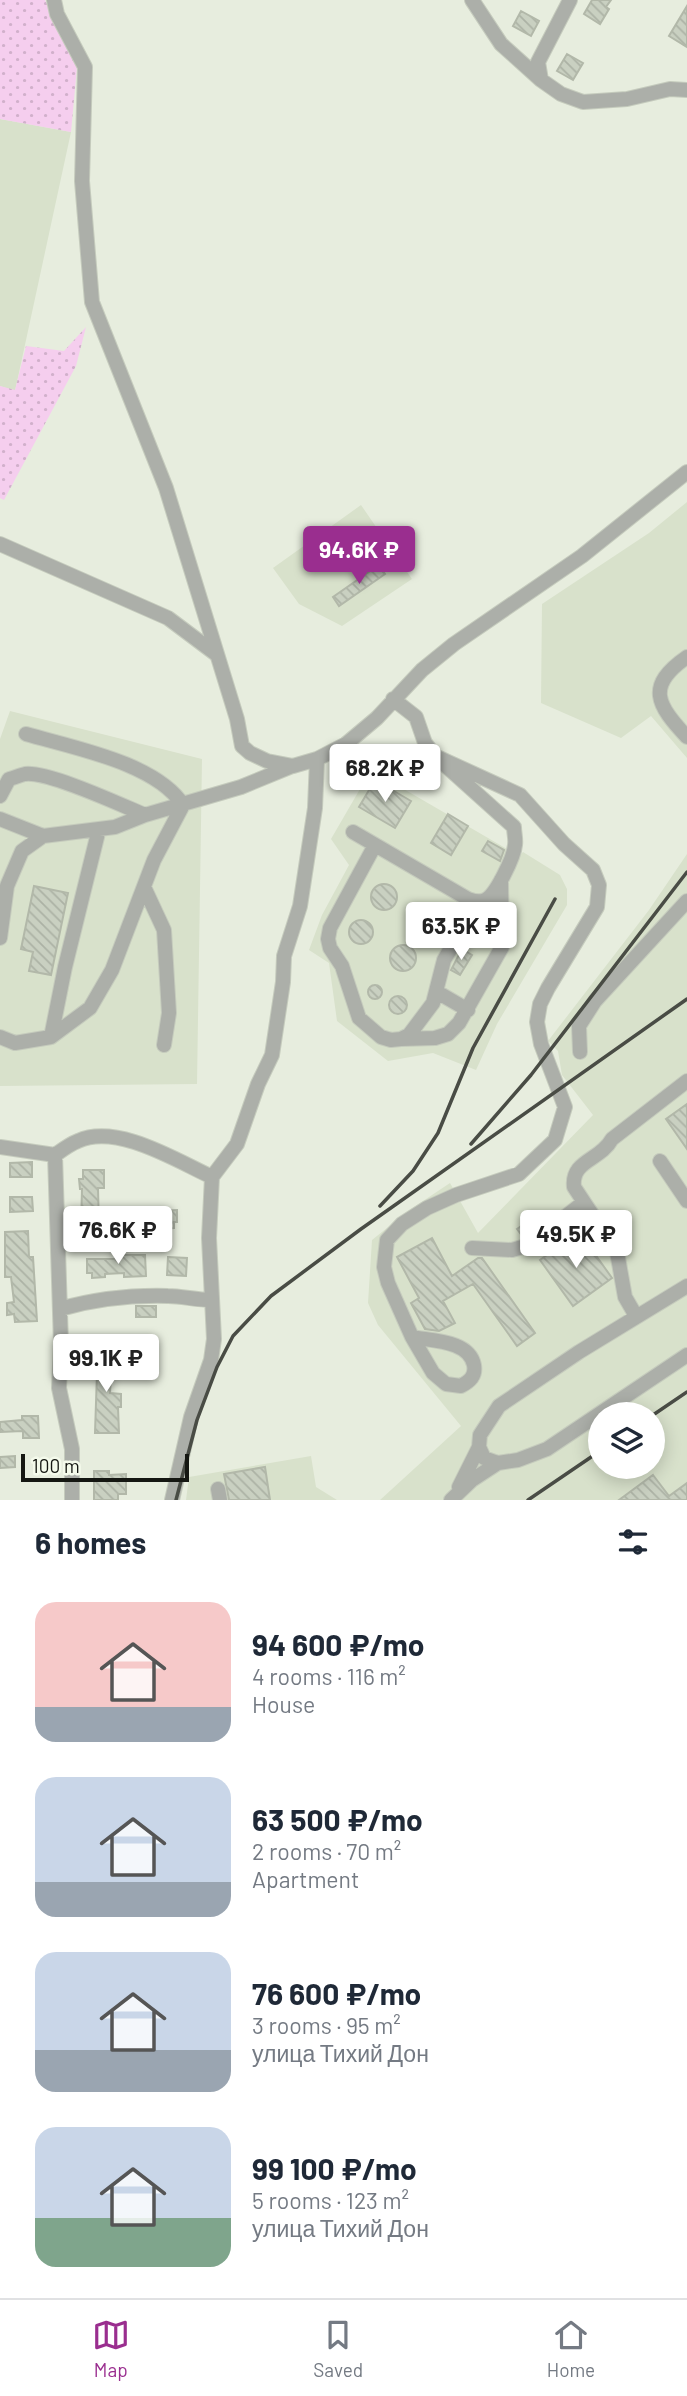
<!DOCTYPE html>
<html lang="en">
<head>
<meta charset="utf-8">
<style>
	body { margin:0; font-family:Barlow,sans-serif; background:#f2f2f3; color:#1f2937; height:100vh; display:flex; flex-direction:column; font-size:26px; white-space:nowrap }
	* { box-sizing:border-box; margin:0 }
	p { font-size:23px; color:#747a83 }
	.icon { flex:none; width:38px; height:38px; fill:none; stroke:currentColor; stroke-width:2; stroke-linecap:round; stroke-linejoin:round }
	.map { position:relative; height:1500px; overflow:hidden }
	.drawer { display:flex; flex-direction:column; background:#fff; flex:1 }
	.drawer>* { flex:none }
	.fabs { position:absolute; left:588px; top:1402px; display:grid; gap:14px }
	.fabs a { display:grid; place-items:center; width:77px; height:77px; border-radius:50%; background:#fff; box-shadow:0 4px 18px #0003; font-size:35px }
	.scale { position:absolute; left:21px; bottom:18px; width:168px; box-sizing:border-box; padding-left:7px; border:4px solid #151712; border-top:0; font-size:19px; line-height:24px; white-space:nowrap; color:#151712; -webkit-text-stroke:5px #f4faeb; paint-order:stroke }
	.price { position:absolute; translate:-50% -60px; padding:0 16px; border-radius:7px; background:#fff; color:#222; font-size:23px; line-height:46px; filter:drop-shadow(0 2px 4px #0008) }
	.price::after { content:''; position:absolute; left:50%; top:42px; width:21px; height:16px; margin-left:-10px; background:inherit; clip-path:polygon(0 0,100% 0,50% 100%) }
	.price.current { background:#9a2e8f; color:#fff }
	ul { padding:0; list-style:none }
	li { display:flex; align-items:center; gap:21px; height:175px; padding:0 35px }
	li span { display:grid; place-items:center; flex:none; width:196px; height:140px; border-radius:21px; color:#555 }
	li>.icon { margin-inline-start:auto }
	span .icon { width:84px; height:84px; fill:#fffc; stroke-width:1 }
	li b { font-size:30px }
	h2 { display:flex; justify-content:space-between; align-items:center; height:84px; padding:0 35px; font-size:30px }
	.menu { display:flex; justify-content:space-around; align-items:center; height:98px; border-top:2px solid #e0e1e3; background:#fff; font-size:19px; color:#747a83 }
	.menu a { display:grid; justify-items:center; gap:4px }
	.menu .current { color:#9a2e8f }
	.map>svg:first-child { display:block }
</style>
</head>
<body>
<div class="map">
<svg width="687" height="1500" viewBox="0 0 687 1500">
	<defs>
		<pattern id="grass-dots" width="8" height="8" patternUnits="userSpaceOnUse" patternTransform="scale(1.75)"><rect width="8" height="8" fill="#f5ceee"/><path d="M2 2h.1M6 6h.1" fill="none" stroke="#d1b0cb" stroke-width="1.8" stroke-linecap="round"/></pattern>
		<pattern id="building-back-hatch" width="6" height="6" patternUnits="userSpaceOnUse" patternTransform="scale(1.75)"><rect width="6" height="6" fill="#c9d0c1"/><path d="M-1 5l2 2M0 0l6 6M5-1l2 2" fill="none" stroke="#acb2a5"/></pattern>
	</defs>
	<rect width="100%" height="100%" fill="#e7edde"/>
	<!-- built -->
	<path fill="#d8e1cb" fill-rule="evenodd" d="M0,119L71,132L15,391L0,386Z
		M687,502V758L651,716L621,738L541,703L542,604L649,533Z
		M361,505L412,579L342,626L299,604L273,568Z
		M10,711L202,759L197,1084L0,1086V739Z
		M371,770L519,856L523,852L560,875L567,889V905L497,1024L476,1070L433,1053L388,1061L337,1021L329,963L309,950L322,915L349,865L331,839Z
		M687,854V1500H380L461,1426L378,1325L368,1303L372,1240L408,1211L450,1183L478,1233L593,1115L562,1075L558,1051L548,1041L649,910ZM600,1414H653V1466H600Z
		M311,1456L316,1487L337,1500H186L189,1477Z"/>
	<!-- grass -->
	<path fill="url(#grass-dots)" d="M0,0H45L77,67L71,132L0,119Z
		M86,327L76,366L4,500L0,498V386L15,390L26,346L64,351Z"/>
	<!-- building -->
	<path fill="url(#building-back-hatch)" stroke="#b2b8a9" stroke-width="2" d="M592,0H611L606,7L609,9L600,24L584,14Z
		M687,6V47L669,36Z
		M521,11L539,21L531,36L513,26Z
		M567,54L583,63L573,80L557,71Z
		M379,565L385,574L339,606L333,597Z
		M375,780L411,801L395,828L359,807Z
		M448,814L468,826L451,855L431,843Z
		M488,841L504,850L500,861L482,851Z
		M371 897a13 13 0 1 1 26 0a13 13 0 1 1-26 0Z
		M34,886L68,893L51,975L29,971L33,952L21,949Z
		M410 920a13 13 0 1 1 26 0a13 13 0 1 1-26 0Z
		M349 932a12 12 0 1 1 24 0a12 12 0 1 1-24 0Z
		M390 958a13 13 0 1 1 26 0a13 13 0 1 1-26 0Z
		M462,949L472,955L460,975L451,970Z
		M368 992a7 7 0 1 1 14 0a7 7 0 1 1-14 0Z
		M389 1005a9 9 0 1 1 18 0a9 9 0 1 1-18 0Z
		M687,1104V1149L666,1119Z
		M32,1162V1177H10V1163Z
		M83,1170H104V1188H98L99,1226H81L82,1189H80L79,1179H83Z
		M10,1197H32L33,1211L10,1212Z
		M177,1210V1222H174V1228L159,1229L158,1211Z
		M530,1220L536,1228L523,1237L517,1229Z
		M28,1231L29,1257H33L37,1321L15,1322L14,1314L7,1315V1303L14,1302L11,1277H5V1232Z
		M582,1236L612,1278L573,1306L540,1260L565,1242L568,1246Z
		M432,1238L452,1276L478,1258H482L535,1333L517,1346L473,1284L443,1301L455,1323L439,1331L425,1329L411,1303L419,1298L397,1257Z
		M120,1255H145L146,1276L124,1277V1273L105,1274V1277L92,1278V1273H87V1259H120Z
		M168,1257L187,1258L186,1276L167,1275Z
		M136,1306H156V1317H136Z
		M98,1343L113,1344L110,1393L121,1394V1407H118L119,1433H95Z
		M22,1416H38L39,1438H23V1431L0,1432V1422L22,1420Z
		M15,1456V1467L0,1468V1457Z
		M265,1467L270,1500H229L224,1474Z
		M94,1471H109V1475L126,1474V1494H118V1500H94Z
		M653,1475L669,1496L687,1483V1500H619Z"/>
	<g fill="none" stroke-linecap="round" stroke-linejoin="round">
		<defs>
			<path id="minor" d="M54,0L57,14L85,67L82,181L92,302L166,488L237,719L242,746L250,753L267,761L293,766L317,759
				M472,0L501,44L541,80L561,94L583,102L627,99L670,89L687,90
				M541,80L538,62L570,0
				M0,544L168,618L216,654
				M687,657C645,686 657,705 687,737
				M26,734C74,748 156,763 183,805
				M0,796L9,779C14,778 20,775 25,774C48,771 121,805 145,815
				M0,819L43,836
				M353,832L468,899C474,901 479,903 485,900C496,895 514,857 515,845C516,839 514,833 514,827L435,756L425,743L416,717L393,699
				M375,845L330,928L328,939L330,948L342,966L359,1018L381,1037L391,1040L401,1039L409,1035L433,1003L444,960L478,902
				M144,887L164,930L169,1013L164,1045
				M0,938L7,886L22,851L43,836L115,827L145,815L241,787L292,766
				M437,992L468,1010
				M0,1037L15,1043L51,1037L90,1008L112,970L154,860L183,805
				M51,1037L65,967L99,829
				M401,1039L435,1038L448,1034L459,1023L502,947L501,880
				M580,1052L579,1026L595,1001L687,901
				M0,1147L55,1155C62,1150 70,1144 78,1141C117,1123 177,1161 212,1177
				M55,1155L61,1344L59,1388L72,1449V1500
				M660,1161L687,1201
				M472,1248L512,1250L529,1245L584,1202
				M687,1286L579,1352L499,1406L480,1435L479,1447L484,1458L498,1463L518,1460L547,1449L687,1355
				M60,1309C95,1299 131,1295 168,1296C182,1296 196,1300 211,1300
				M636,1316L625,1297L617,1252L574,1187C571,1160 600,1161 612,1139L687,1081
				M412,1337C431,1341 469,1340 474,1365C476,1376 470,1381 461,1386L446,1384L433,1373L412,1337L388,1283L384,1267L387,1240L402,1224L427,1208L456,1195L519,1174L555,1140L565,1107L541,1044L537,1022L540,1004L548,988L597,907L599,885L593,870L564,844L520,795L435,756
				M459,1487L479,1447
				M218,1489L220,1500
				M172,1500L191,1417L211,1360L214,1339L209,1238L212,1177L237,1144L258,1084L272,1055L283,982L284,956L300,906L315,808L317,759L346,744L377,718L422,670L454,644L582,556L687,472
				M451,1500L472,1480L498,1463"/>
		</defs>
		<!-- minor casing -->
		<use href="#minor" stroke="#c5cbbd" stroke-width="16"/>
		<!-- minor -->
		<use href="#minor" stroke="#acafa9" stroke-width="14"/>
		<!-- rail -->
		<path stroke="#494c45" stroke-width="3.5" d="M471,1144L531,1075L687,872
			M380,1206L413,1171L438,1133L473,1048L555,899
			M653,1415L687,1392
			M176,1500L197,1420L217,1367L233,1336L271,1296L361,1229L687,999
			M528,1500L600,1451"/>
	</g>
</svg>
<div class="fabs">
<a><svg class="icon" aria-label="layers" viewBox="0 0 24 24"><path d="M12 4l9 5-9 5-9-5zM3 14l9 5 9-5"/></svg></a>
</div>
<div class="scale">100 m</div>
<b class="price current" style="left:359px;top:586px">94.6K ₽</b>
<b class="price" style="left:385px;top:804px">68.2K ₽</b>
<b class="price" style="left:461px;top:962px">63.5K ₽</b>
<b class="price" style="left:118px;top:1266px">76.6K ₽</b>
<b class="price" style="left:576px;top:1270px">49.5K ₽</b>
<b class="price" style="left:106px;top:1394px">99.1K ₽</b>
</div>
<section class="drawer">
<h2>6 homes<svg class="icon" aria-label="filters" viewBox="0 0 24 24"><path d="M4 7h16M4 17h16"/><circle cx="9" cy="7" r="2"/><circle cx="15" cy="17" r="2"/></svg></h2>
<ul>
<li><span style="background:linear-gradient(#f6c9c9 75%,#9aa5b1 0)"><svg class="icon" aria-label="home" viewBox="0 0 24 24"><path d="M3 11l9-7 9 7M6 9v11h12V9"/></svg></span><div><b>94 600 ₽/mo</b><p>4 rooms · 116 m²</p><p>House</p></div></li>
<li><span style="background:linear-gradient(#c9d6e8 75%,#9aa5b1 0)"><svg class="icon" aria-label="home" viewBox="0 0 24 24"><path d="M3 11l9-7 9 7M6 9v11h12V9"/></svg></span><div><b>63 500 ₽/mo</b><p>2 rooms · 70 m²</p><p>Apartment</p></div></li>
<li><span style="background:linear-gradient(#c9d6e8 70%,#9aa5b1 0)"><svg class="icon" aria-label="home" viewBox="0 0 24 24"><path d="M3 11l9-7 9 7M6 9v11h12V9"/></svg></span><div><b>76 600 ₽/mo</b><p>3 rooms · 95 m²</p><p>улица Тихий Дон</p></div></li>
<li><span style="background:linear-gradient(#c9d6e8 65%,#7fa58c 0)"><svg class="icon" aria-label="home" viewBox="0 0 24 24"><path d="M3 11l9-7 9 7M6 9v11h12V9"/></svg></span><div><b>99 100 ₽/mo</b><p>5 rooms · 123 m²</p><p>улица Тихий Дон</p></div></li>
</ul>
</section>
<nav class="menu">
<a class="current"><svg class="icon" aria-label="map" viewBox="0 0 24 24"><path d="M3 6l6-2 6 2 6-2v14l-6 2-6-2-6 2zM9 4v14M15 6v14"/></svg>Map</a>
<a><svg class="icon" aria-label="saved" viewBox="0 0 24 24"><path d="M7 4h10v16l-5-4-5 4z"/></svg>Saved</a>
<a><svg class="icon" aria-label="home" viewBox="0 0 24 24"><path d="M3 11l9-7 9 7M6 9v11h12V9"/></svg>Home</a>
</nav>
</body>
</html>
